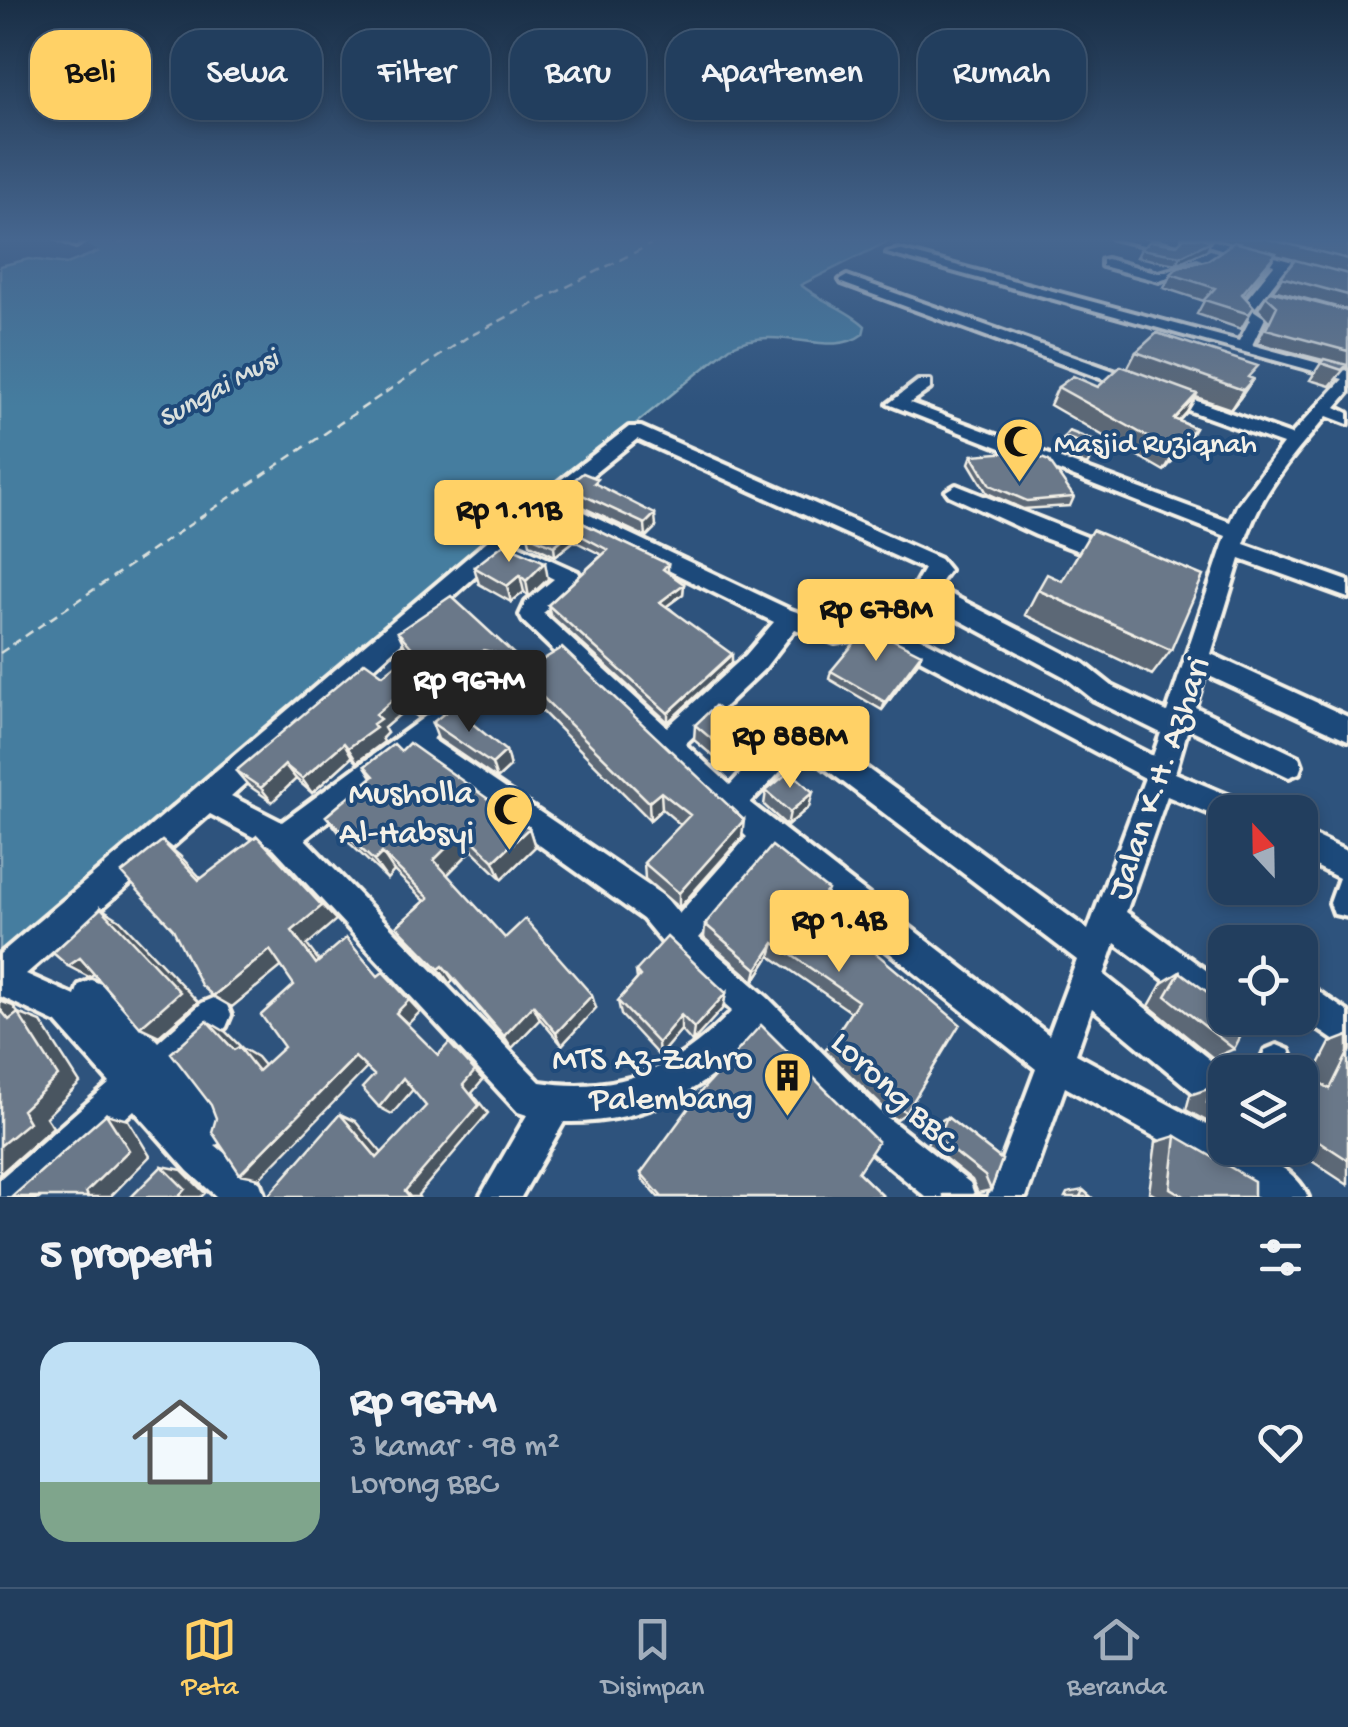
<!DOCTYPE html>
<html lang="id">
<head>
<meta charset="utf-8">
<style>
	body { margin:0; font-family:"Gochi Hand",sans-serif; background:#2a4564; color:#f1f3f6; height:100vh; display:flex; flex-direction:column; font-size:38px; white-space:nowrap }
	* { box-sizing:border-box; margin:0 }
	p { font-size:32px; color:#a2aebc }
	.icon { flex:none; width:55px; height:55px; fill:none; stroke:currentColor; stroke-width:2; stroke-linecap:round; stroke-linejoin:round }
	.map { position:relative; height:1197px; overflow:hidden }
	.sheet { display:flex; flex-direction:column; background:#223e5e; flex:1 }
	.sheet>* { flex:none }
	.hud { position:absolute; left:30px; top:30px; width:1290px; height:90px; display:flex; gap:20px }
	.needle { width:65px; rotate:338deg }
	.tools { position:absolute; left:1208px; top:795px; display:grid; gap:20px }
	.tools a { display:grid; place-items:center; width:110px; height:110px; border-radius:20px; background:#223e5e; box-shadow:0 5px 15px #0003,0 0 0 2px #3f5773; font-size:50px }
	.price { position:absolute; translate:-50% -85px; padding:0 22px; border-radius:10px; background:#ffd166; color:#111; font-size:32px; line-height:65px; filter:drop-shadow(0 2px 5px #0008) }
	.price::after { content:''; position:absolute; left:50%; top:60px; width:30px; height:22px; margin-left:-15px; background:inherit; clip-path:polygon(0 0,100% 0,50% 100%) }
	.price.on { background:#222; color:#fff }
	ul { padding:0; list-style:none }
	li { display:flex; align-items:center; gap:30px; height:250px; padding:0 40px }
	li span { display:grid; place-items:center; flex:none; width:280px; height:200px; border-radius:30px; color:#555 }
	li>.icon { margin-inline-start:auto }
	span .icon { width:120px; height:120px; fill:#fffc; stroke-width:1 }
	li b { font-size:42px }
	h2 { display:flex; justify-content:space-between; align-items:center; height:120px; padding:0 40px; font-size:42px }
	.chip { padding:0 35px; border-radius:30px; background:#223e5e; box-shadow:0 5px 15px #0003,0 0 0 2px #3f5773; font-size:35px; line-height:90px }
	.chip.on { background:#ffd166; color:#111 }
	.tab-bar { display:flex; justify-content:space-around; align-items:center; height:140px; border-top:2px solid #3f5773; background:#223e5e; font-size:28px; color:#a2aebc }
	.tab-bar a { display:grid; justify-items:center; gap:5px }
	.tab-bar .on { color:#ffd166 }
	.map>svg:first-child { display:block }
</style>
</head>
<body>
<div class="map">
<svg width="1348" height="1197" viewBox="0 0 1348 1197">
	<rect width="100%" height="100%" fill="#2e537d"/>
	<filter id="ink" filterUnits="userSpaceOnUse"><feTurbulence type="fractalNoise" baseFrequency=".01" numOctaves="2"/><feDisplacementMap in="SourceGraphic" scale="20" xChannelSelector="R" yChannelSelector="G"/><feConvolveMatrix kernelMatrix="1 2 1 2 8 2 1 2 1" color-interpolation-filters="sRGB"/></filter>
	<g filter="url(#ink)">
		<!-- water -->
		<path fill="#457d9f" stroke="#8babbc" stroke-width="2.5" d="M133,238H895L801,285C820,301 849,310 865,326L863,334C829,360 781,322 730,347L341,663L0,957V266L29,259L67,264Z"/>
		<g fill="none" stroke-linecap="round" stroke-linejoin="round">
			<!-- river -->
			<path fill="#457d9f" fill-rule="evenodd" d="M73,238C107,238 146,247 169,273L158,280L150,278Z"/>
			<!-- ferry -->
			<path stroke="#dae0dd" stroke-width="2.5" stroke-dasharray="9 6" stroke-linecap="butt" d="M0,653L466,338L663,238"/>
			<defs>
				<path id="minor" d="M57,238H77L82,242L76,246Z
					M1112,238H1142L1178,247L1171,251Z
					M1184,238H1205L1348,277V285L1286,268L1253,310L1265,318L1252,345L1348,371V393L1336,407L1348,413V424L1327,416C1292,456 1260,493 1244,544L1348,581V598L1240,559L1211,654L1348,717V740L1205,674L1195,707L1299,757L1302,765L1299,773L1289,777L1188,728L1175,773L1247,803L1251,812H1225V820L1167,796L1126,912L1210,973L1225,965V1003L1205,1005L1193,1001L1115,943L1104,975L1225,1072V1113L1212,1108L1092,1008L1076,1054L1225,1135V1148C1254,1148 1297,1169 1308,1197H1255L1215,1170L1065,1087L1026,1197H988L1036,1069L768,856L699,938L768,998L883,1114L970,1183L975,1197H926L857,1140L756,1035C706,1092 641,1124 564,1122L521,1197H480L527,1115L518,1112L274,848L210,814L26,974L75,996L79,985L91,980L103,985L158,1042L202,1003L214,998L226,1003L231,1015L226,1027L182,1067L228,1114L233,1127L228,1140L215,1145L260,1183L265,1197H217L188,1171L134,1110L37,1197H0V1179L110,1083L57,1023L0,996V954L539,497L629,427H641L940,559L949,570L937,587L942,590L1083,663L1112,686L1167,712L1226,536L888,404L918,381H930V389L910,403L1230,522L1237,506L1283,444L1160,400V392H1172L1291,435L1343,379L887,253L899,250L1239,341L1250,320L1237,311L1274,265ZM637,439L924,569L913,588L926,602L1065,677L1094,700L1161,733L1153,756L887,621L879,618L835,625L791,610L560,501ZM548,511L774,622L746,655L667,727L543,613L578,584L581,578L578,572L518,545L507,552L510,557L554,579L526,602L520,615L523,621L747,837L679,914L665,897L432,739L500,685L503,678L500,671L491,668L282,822L231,796ZM795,629L835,643L876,636L1145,778L1088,930L813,729C782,718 751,764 730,785L685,744L764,669ZM801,750L1077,960L1049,1035L750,803ZM412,754L643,919L685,970L732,1011C679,1069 618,1094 540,1082L305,839Z
					M1107,259L1159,273L1197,262L1204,266L1159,281L1102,266V260Z
					M847,276L1142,381L1144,385L1142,389H1130L842,283L840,280Z
					M956,485L1119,550L1122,555L1111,563L1036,535L949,495L946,491Z
					M1300,829L1348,852V917L1334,914L1330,903L1339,878L1300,858Z
					M1300,979L1348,1012V1050L1300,1017Z
					M1277,1045L1289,1050L1294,1062L1290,1072H1256L1265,1050Z"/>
			</defs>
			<!-- minor casing -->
			<use href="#minor" stroke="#f4f1e8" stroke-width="8"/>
			<!-- minor -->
			<use href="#minor" fill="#1f4a7a" fill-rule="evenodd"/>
		</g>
		<!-- wall -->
		<path fill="#5b6776" stroke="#f4f1e8" stroke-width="2.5" d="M1209,238H1348V310L1273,290L1295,260L1275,255L1267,267L1244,296L1254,307L1241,329L1197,314L1204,301L1164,288L1171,274L1208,260L1232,244Z
			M1177,245L1207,250L1176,264L1137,257L1141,249Z
			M1266,296L1348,311V367H1346L1330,386L1310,380L1323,360L1257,343L1268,320L1258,309Z
			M1136,352L1253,379L1240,398L1231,409L1196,397L1187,412L1179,421L1195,428L1184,447L1164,471L1050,405L1058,387H1098L1127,369Z
			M1064,437L1100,443L1087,465L1056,453Z
			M972,455L1074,497L1070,506L1023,509L987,493L969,463Z
			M599,486L656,527L646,537L567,500L565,487Z
			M555,510L668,564V573L684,584L683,594L667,606L732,663L668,722L550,615L548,605L602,555L574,541L555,556L530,544L528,535Z
			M474,567L548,579L529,597L524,592L511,602L479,584Z
			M1038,590L1171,650L1152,675L1025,615Z
			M398,632L516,656L520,671L505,682L502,669L489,665L418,717L406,709L384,728L387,733L382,738L384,742L357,762L352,757L312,793L296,779L272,802L248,785L236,771L383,675L410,653L405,647Z
			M921,654L918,662L882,710L829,679L831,671Z
			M519,674L742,837L679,908L645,879L644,863L681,825L662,809L650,820L524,693Z
			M432,723L506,751L510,767L497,779L438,739Z
			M695,725L741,727L739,742L719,761L694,740Z
			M401,751L529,828L535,847L502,879L472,850L447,875L505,938L596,1008L562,1045L540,1019L512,1048L453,980L450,984L410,942L397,926L425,901L394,871L387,879L341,835L326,816L372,777L365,766Z
			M766,791L809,807L787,826L764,805Z
			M822,904L819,908L871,949L906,1113L896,1120L825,1051L851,1012L770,956L754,981L704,938L705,924Z
			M636,971L726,993L723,1008L692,1042L681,1030L659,1056L621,1015L618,1001L637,979Z
			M1180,972L1234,1049L1213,1058L1149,1006L1162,983Z
			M1348,1036V1185L1292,1148V1150L1267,1155L1244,1148H1300V1081L1312,1078L1330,1043Z
			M1211,1088L1225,1099V1131L1186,1110L1190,1095Z
			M947,1117L1002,1160L991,1190L978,1193L972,1180L927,1144L937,1123Z
			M1176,1136L1254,1197H1158L1149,1192L1156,1142Z
			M858,1172L884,1197H658L643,1180L641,1173Z
			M1083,1190L1091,1197H1065L1067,1193Z"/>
		<!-- shaded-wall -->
		<path fill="#4a5460" stroke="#f4f1e8" stroke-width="2.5" d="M1211,241L1207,250L1176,264L1181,256Z
			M1276,253L1267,267L1234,309L1242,294Z
			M1253,379L1240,398L1231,409L1243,390Z
			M1197,394L1187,412L1164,438L1174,419Z
			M1195,428L1184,447L1164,471L1175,452Z
			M655,514L656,527L646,537L645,524Z
			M572,531L574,541L555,556L554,546Z
			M545,562L548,579L529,597L526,581Z
			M520,575L524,592L511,602L507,586Z
			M684,584L683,594L660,611V602Z
			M484,650L489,665L418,717L411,702Z
			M732,654V663L668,722V713Z
			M921,654L918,662L882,710L885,702Z
			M516,656L520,671L505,682L501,667Z
			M399,694L406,709L384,728L387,733L382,738L384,742L357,762L348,748L373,724L375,715Z
			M741,727L739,742L719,761L720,746Z
			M344,743L352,757L312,793L302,779Z
			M506,751L510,767L497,779L492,764Z
			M285,765L296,779L272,802L261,788Z
			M661,792L662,809L650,820L649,802Z
			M813,792L809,807L787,826L790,812Z
			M744,820L742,837L679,908V893Z
			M529,828L535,847L502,879L494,861Z
			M463,831L472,850L444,878L434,860Z
			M257,836L336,920L307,945L331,977L316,964L292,931Z
			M162,841L180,856L217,895L199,880Z
			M382,853L394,871L387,879L374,861Z
			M828,890L822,904L809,919L815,905Z
			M101,908L120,920L198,1002L159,1036L140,1027Z
			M774,943L770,956L754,981L757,969Z
			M270,950L286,963L232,1007L213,996Z
			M80,958L100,970L89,977L68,966Z
			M443,966L453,980L450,984L439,969Z
			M383,972L420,1012L408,1024L396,1013Z
			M726,993L723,1008L692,1042L694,1028Z
			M592,995L596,1008L562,1045L556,1033Z
			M0,1001L13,1006L18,1013L41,1022L80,1083L46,1117L53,1127L0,1174V1146L22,1110L9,1020L0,1009Z
			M533,1005L540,1019L512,1048L504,1036Z
			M681,1015V1030L659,1056L658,1043Z
			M207,1021L226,1032L242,1048L257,1057L276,1080L258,1071L234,1050Z
			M449,1043L483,1080L472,1093L488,1113L418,1195L419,1197H410L405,1191L463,1085Z
			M355,1057L368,1067L260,1178L240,1174Z
			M403,1078L415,1087L392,1114L379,1107Z
			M106,1114L128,1120L150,1156L110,1197H88L86,1192Z
			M340,1114L355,1121L391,1164L377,1158Z
			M162,1166L182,1170L205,1193L201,1197H178Z"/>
		<!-- building -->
		<path fill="#6a7889" stroke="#f4f1e8" stroke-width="2.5" d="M1184,238H1202L1211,241L1181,256L1141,249L1150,241L1177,245Z
			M1264,238H1343L1348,240V259Z
			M1234,242L1276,253L1242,294L1254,307L1249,314L1204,300L1215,288L1171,274L1178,267L1208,260Z
			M1295,260L1348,274V295L1281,277Z
			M1270,291L1348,311V351L1266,329L1277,306L1266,296Z
			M1157,333L1258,366L1248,377L1253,379L1243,390L1136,352Z
			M1324,359L1347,365L1342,370L1321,363Z
			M1121,366L1197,394L1174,419L1195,428L1175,452L1058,387L1073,376L1098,387Z
			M1069,431L1100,443L1096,448L1064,437Z
			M1024,451L1049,461L1074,497L1027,501L990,485L972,455Z
			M583,473L598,479L594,483L655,514L645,524L565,487Z
			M555,510L668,564L663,569L684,584L660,602L732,654L668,713L548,605L608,550L572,531L554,546L528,535Z
			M1092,530L1203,576L1171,650L1038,590L1047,574L1062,581Z
			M504,544L545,562L526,581L520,575L507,586L474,567Z
			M451,596L516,656L501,667L499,654L484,650L411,702L399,694L375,715L380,719L373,724L376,728L348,748L344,743L302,779L285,765L261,788L236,771L365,662L383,675L414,650L398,632Z
			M878,632L921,654L885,702L831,671L861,635Z
			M562,648L744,820L679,893L644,863L690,815L661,792L649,802L519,674Z
			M715,706L741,727L720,746L695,725Z
			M452,707L506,751L492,764L432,723Z
			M409,743L529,828L494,861L463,831L434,860L505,938L525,919L592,995L556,1033L533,1005L504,1036L443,966L439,969L397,926L429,898L382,853L374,861L326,816L374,776L365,766L394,744L401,751Z
			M790,771L813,792L790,812L766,791Z
			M257,836L322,906L292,931L316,964L346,938L378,976L383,972L409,1000L396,1013L438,1055L449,1043L475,1071L463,1085L479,1105L405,1191L410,1197H267L340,1114L377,1158L426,1106L403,1078L379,1107L362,1088L374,1075L355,1057L240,1174L212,1132L216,1118L211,1105L171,1053L207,1021L234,1050L239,1047L258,1071L284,1047L261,1015L294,985L270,950L213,996L201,985L173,929L122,873L162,841L199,880Z
			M772,846L828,890L815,905L873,944L871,949L960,1024L906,1113L832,1041L858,1001L774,943L757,969L705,924Z
			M101,908L180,992L140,1027L80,958L68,966L53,953Z
			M667,937L726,993L694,1028L681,1015L658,1043L618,1001L640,976L636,971Z
			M1180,972L1210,994L1225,996V1018H1250L1234,1049L1166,996Z
			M0,1009L9,1020L18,1013L58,1076L22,1110L29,1122L0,1146Z
			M761,1025L878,1142L858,1172L884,1197H662L641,1173L702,1090Z
			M1348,1053V1160L1302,1130L1311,1077L1330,1089Z
			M1211,1088L1225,1099V1113L1207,1103Z
			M106,1114L129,1150L86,1192L88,1197H12Z
			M947,1117L1002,1160L991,1190L985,1176L938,1139Z
			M1176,1136L1254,1181V1197H1185L1170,1188Z
			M162,1166L185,1189L178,1197H131Z
			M1083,1190L1091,1197H1080Z
			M944,1195H987L986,1197H944Z"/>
	</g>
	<!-- sky -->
	<linearGradient id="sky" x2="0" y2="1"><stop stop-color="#192e45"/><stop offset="0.59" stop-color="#46668f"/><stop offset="1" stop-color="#46668f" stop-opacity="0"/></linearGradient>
	<rect width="1348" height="406" fill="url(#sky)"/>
	<!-- icons -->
	<defs>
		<symbol id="mosque-pin" viewBox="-11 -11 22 30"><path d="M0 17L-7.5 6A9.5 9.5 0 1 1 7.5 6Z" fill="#ffd166" stroke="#1f4a7a"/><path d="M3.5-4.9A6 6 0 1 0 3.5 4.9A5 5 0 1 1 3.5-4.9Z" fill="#111"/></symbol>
		<symbol id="building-pin" viewBox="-11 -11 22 30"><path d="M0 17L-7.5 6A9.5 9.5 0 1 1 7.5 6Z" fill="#ffd166" stroke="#1f4a7a"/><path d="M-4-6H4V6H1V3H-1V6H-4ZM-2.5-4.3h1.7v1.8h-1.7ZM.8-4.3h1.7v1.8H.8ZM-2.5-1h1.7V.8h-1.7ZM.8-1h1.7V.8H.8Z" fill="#111"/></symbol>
	</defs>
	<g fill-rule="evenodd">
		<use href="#mosque-pin" x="992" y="414" width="55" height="75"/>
		<use href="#mosque-pin" x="482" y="782" width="55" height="75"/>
		<use href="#building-pin" x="760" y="1048" width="55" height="75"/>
	</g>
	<g text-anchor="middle" stroke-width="8" stroke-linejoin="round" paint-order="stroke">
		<!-- far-water labels -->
		<g font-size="28" font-style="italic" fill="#dae0dd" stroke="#1f4a7a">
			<text transform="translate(217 386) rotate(-29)" y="10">Sungai Musi</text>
		</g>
		<!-- poi labels -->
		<g font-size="30" fill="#f4f1e8" stroke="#1f4a7a" text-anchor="start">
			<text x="1054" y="452">Masjid Ruziqnah</text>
		</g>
		<!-- near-street labels -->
		<g font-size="35" fill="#f4f1e8" stroke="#1f4a7a">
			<text transform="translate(1156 777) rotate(-71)" y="12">Jalan K.H. Azhari</text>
			<text transform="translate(897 1090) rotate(43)" y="12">Lorong BBC</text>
		</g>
		<!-- near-poi labels -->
		<g font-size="35" fill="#f4f1e8" stroke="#1f4a7a" text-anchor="end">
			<text x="474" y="802">Musholla<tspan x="474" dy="40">Al-Habsyi</tspan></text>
			<text x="753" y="1068">MTS Az-Zahro<tspan x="753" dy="40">Palembang</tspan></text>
		</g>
	</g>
</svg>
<div class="tools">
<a><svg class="needle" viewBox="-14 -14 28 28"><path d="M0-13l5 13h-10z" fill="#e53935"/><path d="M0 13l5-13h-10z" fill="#a2aebc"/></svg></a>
<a><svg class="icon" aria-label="locate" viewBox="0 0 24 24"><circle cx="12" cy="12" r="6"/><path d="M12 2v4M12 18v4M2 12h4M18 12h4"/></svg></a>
<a><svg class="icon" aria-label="layers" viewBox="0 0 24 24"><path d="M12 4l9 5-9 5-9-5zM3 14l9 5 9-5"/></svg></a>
</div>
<b class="price" style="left:509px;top:565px">Rp 1.11B</b>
<b class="price" style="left:876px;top:664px">Rp 678M</b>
<b class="price on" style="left:469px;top:735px">Rp 967M</b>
<b class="price" style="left:790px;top:791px">Rp 888M</b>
<b class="price" style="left:839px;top:975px">Rp 1.4B</b>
<div class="hud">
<a class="chip on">Beli</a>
<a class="chip">Sewa</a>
<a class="chip">Filter</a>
<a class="chip">Baru</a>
<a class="chip">Apartemen</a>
<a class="chip">Rumah</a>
</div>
</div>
<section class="sheet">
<h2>5 properti<svg class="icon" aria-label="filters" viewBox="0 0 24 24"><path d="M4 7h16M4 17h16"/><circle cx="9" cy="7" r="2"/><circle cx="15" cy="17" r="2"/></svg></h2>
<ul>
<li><span style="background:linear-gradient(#bfe0f5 70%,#7fa58c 0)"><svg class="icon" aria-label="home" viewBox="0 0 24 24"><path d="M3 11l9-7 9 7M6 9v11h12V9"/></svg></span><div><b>Rp 967M</b><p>3 kamar · 98 m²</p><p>Lorong BBC</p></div><svg class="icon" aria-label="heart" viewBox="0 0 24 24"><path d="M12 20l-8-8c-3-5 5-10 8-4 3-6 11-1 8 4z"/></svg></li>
</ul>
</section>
<nav class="tab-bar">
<a class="on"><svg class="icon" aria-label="map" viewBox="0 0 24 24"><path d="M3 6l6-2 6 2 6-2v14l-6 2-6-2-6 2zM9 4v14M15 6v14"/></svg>Peta</a>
<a><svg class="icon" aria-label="saved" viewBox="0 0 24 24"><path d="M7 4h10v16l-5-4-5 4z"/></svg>Disimpan</a>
<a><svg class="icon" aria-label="home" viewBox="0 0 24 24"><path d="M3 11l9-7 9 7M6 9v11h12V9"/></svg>Beranda</a>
</nav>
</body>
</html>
